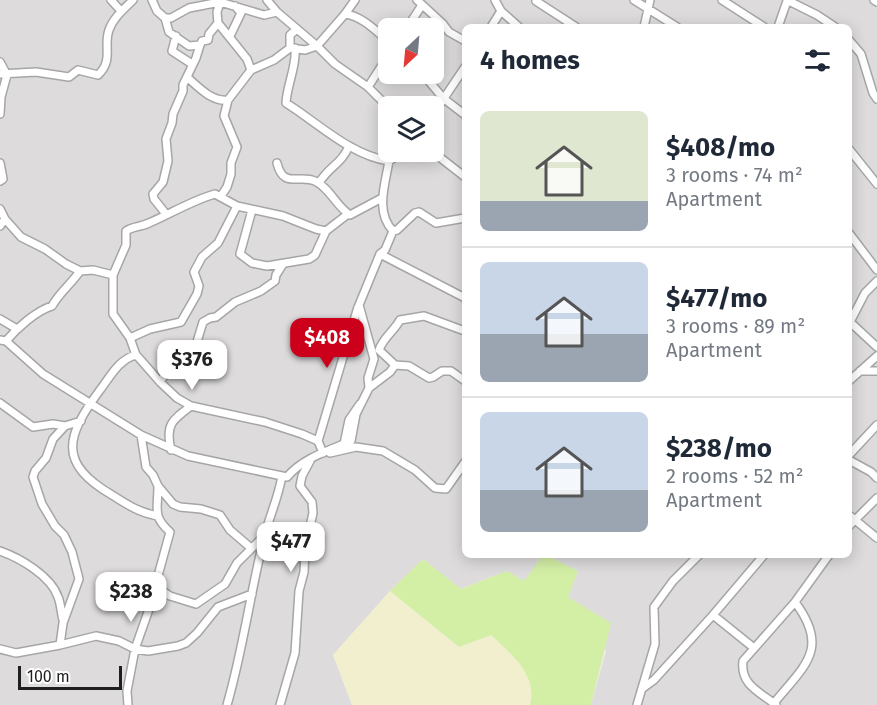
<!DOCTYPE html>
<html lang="en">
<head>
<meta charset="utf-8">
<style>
	body { margin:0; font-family:"Fira Sans",sans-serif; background:#f6f6f7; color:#1f2937; height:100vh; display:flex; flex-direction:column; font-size:22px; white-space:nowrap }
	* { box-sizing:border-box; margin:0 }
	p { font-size:20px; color:#747a83 }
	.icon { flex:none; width:33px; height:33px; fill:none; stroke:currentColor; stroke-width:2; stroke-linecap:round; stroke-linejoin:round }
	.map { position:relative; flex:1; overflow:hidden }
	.details { position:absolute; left:462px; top:24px; width:390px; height:534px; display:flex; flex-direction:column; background:#fff; border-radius:9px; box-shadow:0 3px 15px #0003 }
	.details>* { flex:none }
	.needle { width:39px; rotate:206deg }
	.tools { position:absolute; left:378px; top:18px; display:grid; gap:12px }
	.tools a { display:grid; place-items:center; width:66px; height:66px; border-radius:9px; background:#fff; box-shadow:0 3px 15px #0003; font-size:30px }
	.scale { position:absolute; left:18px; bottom:15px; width:104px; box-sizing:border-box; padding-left:6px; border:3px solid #1f1f1f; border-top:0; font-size:16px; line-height:21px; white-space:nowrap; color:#1f1f1f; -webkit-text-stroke:4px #fff; paint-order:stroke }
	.price { position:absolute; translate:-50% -51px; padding:0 14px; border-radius:12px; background:#fff; color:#222; font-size:20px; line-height:39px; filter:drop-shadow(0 2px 3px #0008) }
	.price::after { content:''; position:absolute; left:50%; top:36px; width:18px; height:14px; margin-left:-9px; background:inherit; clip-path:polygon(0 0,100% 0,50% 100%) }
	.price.current { background:#cd001b; color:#fff }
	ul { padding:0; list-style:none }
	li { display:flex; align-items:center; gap:18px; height:150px; padding:0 18px }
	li+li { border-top:2px solid #e0e1e3 }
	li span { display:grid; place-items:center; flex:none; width:168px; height:120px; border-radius:9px; color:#555 }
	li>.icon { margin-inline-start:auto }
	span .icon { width:72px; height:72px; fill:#fffc; stroke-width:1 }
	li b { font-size:26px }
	h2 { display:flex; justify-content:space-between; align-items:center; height:72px; padding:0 18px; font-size:26px }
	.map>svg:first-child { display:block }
</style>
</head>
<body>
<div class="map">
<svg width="877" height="705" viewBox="0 0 877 705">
	<rect width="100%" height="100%" fill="#f0ebe4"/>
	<!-- residential -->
	<path fill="#dddbdc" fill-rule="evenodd" d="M0,0H877V705H591L606,651L567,597L578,571L546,555H849V27H465V555H543L524,582L507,571L460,589L423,559L390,591L333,655L352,705H0ZM388,28H434V74H388ZM388,106H434V152H388Z"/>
	<!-- farmland -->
	<path fill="#f1efce" d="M390,591L458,647L491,635L524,667L533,694L530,705H352L333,655Z"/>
	<!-- grass -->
	<path fill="#d3efa6" d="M543,555H546L578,571L568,597L611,623L591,705H530C538,674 511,654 491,635L459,647L390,591L423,559L461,589L507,571L524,581Z"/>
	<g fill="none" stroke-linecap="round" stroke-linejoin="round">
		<defs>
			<path id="minor" d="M111,0L121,11
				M152,0L157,11L165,18L169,32L189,46L200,45L202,41L208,40L209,34L218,23L217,12L221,0
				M267,0L277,12L317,46L335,64L368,87L388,107
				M417,0L443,24L449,32L465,41
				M495,0L501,11L519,27
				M634,0L677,27
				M722,0L764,27
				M787,0L817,15L835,27
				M874,0L877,2
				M536,1L576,27
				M345,14L355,0
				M165,18H171L189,8L220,2L264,15L277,12
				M218,23L247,59L251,70
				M491,27L501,11
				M644,27L650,0
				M778,27L787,1
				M407,28L422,5
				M176,36L172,51L192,64
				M230,36L241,13L235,6
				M849,40L861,54L873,93L877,99
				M290,48V35L297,29
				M295,48C297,66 287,84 286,103C318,123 350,155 389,161L403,152
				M0,62L7,75L1,97L0,114
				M0,74L36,72L69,77L78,70L98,75C114,60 103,46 109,30C113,18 124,9 133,0
				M423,74L443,98L465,115
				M187,77C198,87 212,102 228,100
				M368,87L388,56
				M434,113L465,67
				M849,149L877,184
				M433,152L465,177
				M389,161C385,185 375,212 393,231
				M0,163L3,179L0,181
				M277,163C283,189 299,174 315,181C330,188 336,206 350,215L382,198
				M319,183C330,165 341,165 349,146
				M221,196L227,187L231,174V163L237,147L224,116L228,100L251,70L274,60L290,48L305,50L317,46L345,14C362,16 376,31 388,41
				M0,209L5,219L21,237L45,249L66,264L80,271L93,270L113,275
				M252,210L240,254L252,263L267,266L309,259L315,255L326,231L348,214
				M166,214L154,199L153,194L163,182L168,161L166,139L172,123L173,114L183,91V85L196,58L200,45
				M465,218L436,223L419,212L415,213L397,230L393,231L385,250L380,254L465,298
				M0,226L5,219
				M849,233L877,270
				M0,319L17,329
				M849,321L877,347
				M850,322L865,293L877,281
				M130,338L150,329L181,322L197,294L199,286L194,272L202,257L218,243L237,206
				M0,340L6,341L43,374L141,435L188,456L282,476L287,477C301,460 324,452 344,444L349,420L360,404
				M6,341C17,328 36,311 52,306C59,293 72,283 80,271
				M136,355L130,338L113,314V275L126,245V231C133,226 141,227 149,223C170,214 193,200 215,194L237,206L283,216L316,229L326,231
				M395,365L409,366L429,378L433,377L442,371H451L465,381
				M860,371H877
				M849,381L877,356
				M160,382L171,366L186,356L189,349L196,345L203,322L210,318L216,317L235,302L261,291L275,281L276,275L283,264
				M369,388L390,372L395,365L379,350C383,338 394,331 400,320L424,316L462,330L465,329
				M0,403L33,427L53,424L65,426
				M141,435L146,467L153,475L158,486L173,504L180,507L201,509L220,515L230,530L251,548
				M318,441L358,307
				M343,448L351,441L356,414L369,388L368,378L374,359L359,305L380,254
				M171,450C165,425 172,420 191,406
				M330,453L356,447L383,451L415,470L435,488L446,489L465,462
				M849,455L877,425
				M849,460L871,472L877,478
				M849,515L877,538
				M157,516C136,511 130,506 112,495C57,463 66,436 100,390C110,377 119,359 136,355L139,358L160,382L177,398L191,406L265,422L302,434L318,441L323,453
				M849,526L877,498
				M0,551C20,558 51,576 58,597C61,604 61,613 63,620
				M156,587L170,596L196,604L225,584L237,563L264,536
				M713,615L754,648
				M60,645L63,623L79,579L72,552L64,535L55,526L42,504L33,477L35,471L46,458L53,439L65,426L81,421
				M0,649L16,653L60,645L96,636L119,641L135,649L148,651L178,646L186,643L197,633L218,607L252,594
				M643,688L654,680L713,615L764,555
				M774,703C805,665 830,649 795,602
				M128,705L127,691L135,649L148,612L170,532C152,516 158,510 158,486
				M227,705C243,650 250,594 264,538C269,517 278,499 282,476
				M280,705L295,653L299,591L304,572L305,548L313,513L312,502L300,486L302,476L310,461
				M637,705L655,644L654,607L673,581L699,555
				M776,705C760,692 740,685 743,661L795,602L829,555"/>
		</defs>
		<!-- minor casing -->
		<use href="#minor" stroke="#a6a6a6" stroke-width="10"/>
		<!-- minor -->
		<use href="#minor" stroke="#fff" stroke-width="7"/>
	</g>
</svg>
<div class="tools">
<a><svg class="needle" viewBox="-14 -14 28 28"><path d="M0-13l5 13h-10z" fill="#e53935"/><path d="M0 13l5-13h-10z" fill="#747a83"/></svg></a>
<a><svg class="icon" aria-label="layers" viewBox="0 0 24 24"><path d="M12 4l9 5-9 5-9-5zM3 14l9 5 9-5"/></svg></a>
</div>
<div class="scale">100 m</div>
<b class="price current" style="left:327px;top:369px">$408</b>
<b class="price" style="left:192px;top:391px">$376</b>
<b class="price" style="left:291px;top:573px">$477</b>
<b class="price" style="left:131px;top:623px">$238</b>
<section class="details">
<h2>4 homes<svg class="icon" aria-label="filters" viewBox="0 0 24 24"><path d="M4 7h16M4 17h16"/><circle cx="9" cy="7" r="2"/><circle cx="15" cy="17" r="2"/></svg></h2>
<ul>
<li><span style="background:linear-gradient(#dfe7d0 75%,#9aa5b1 0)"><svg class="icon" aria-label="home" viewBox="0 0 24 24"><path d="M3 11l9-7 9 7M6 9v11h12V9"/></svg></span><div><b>$408/mo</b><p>3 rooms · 74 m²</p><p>Apartment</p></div></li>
<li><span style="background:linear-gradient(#c9d6e8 60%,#9aa5b1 0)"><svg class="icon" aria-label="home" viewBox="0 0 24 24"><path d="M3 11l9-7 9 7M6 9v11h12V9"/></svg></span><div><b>$477/mo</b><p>3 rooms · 89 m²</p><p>Apartment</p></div></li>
<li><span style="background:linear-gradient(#c9d6e8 65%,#9aa5b1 0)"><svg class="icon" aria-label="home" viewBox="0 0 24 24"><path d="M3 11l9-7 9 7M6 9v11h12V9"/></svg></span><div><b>$238/mo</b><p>2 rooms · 52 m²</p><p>Apartment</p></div></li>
</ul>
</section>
</div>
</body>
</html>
